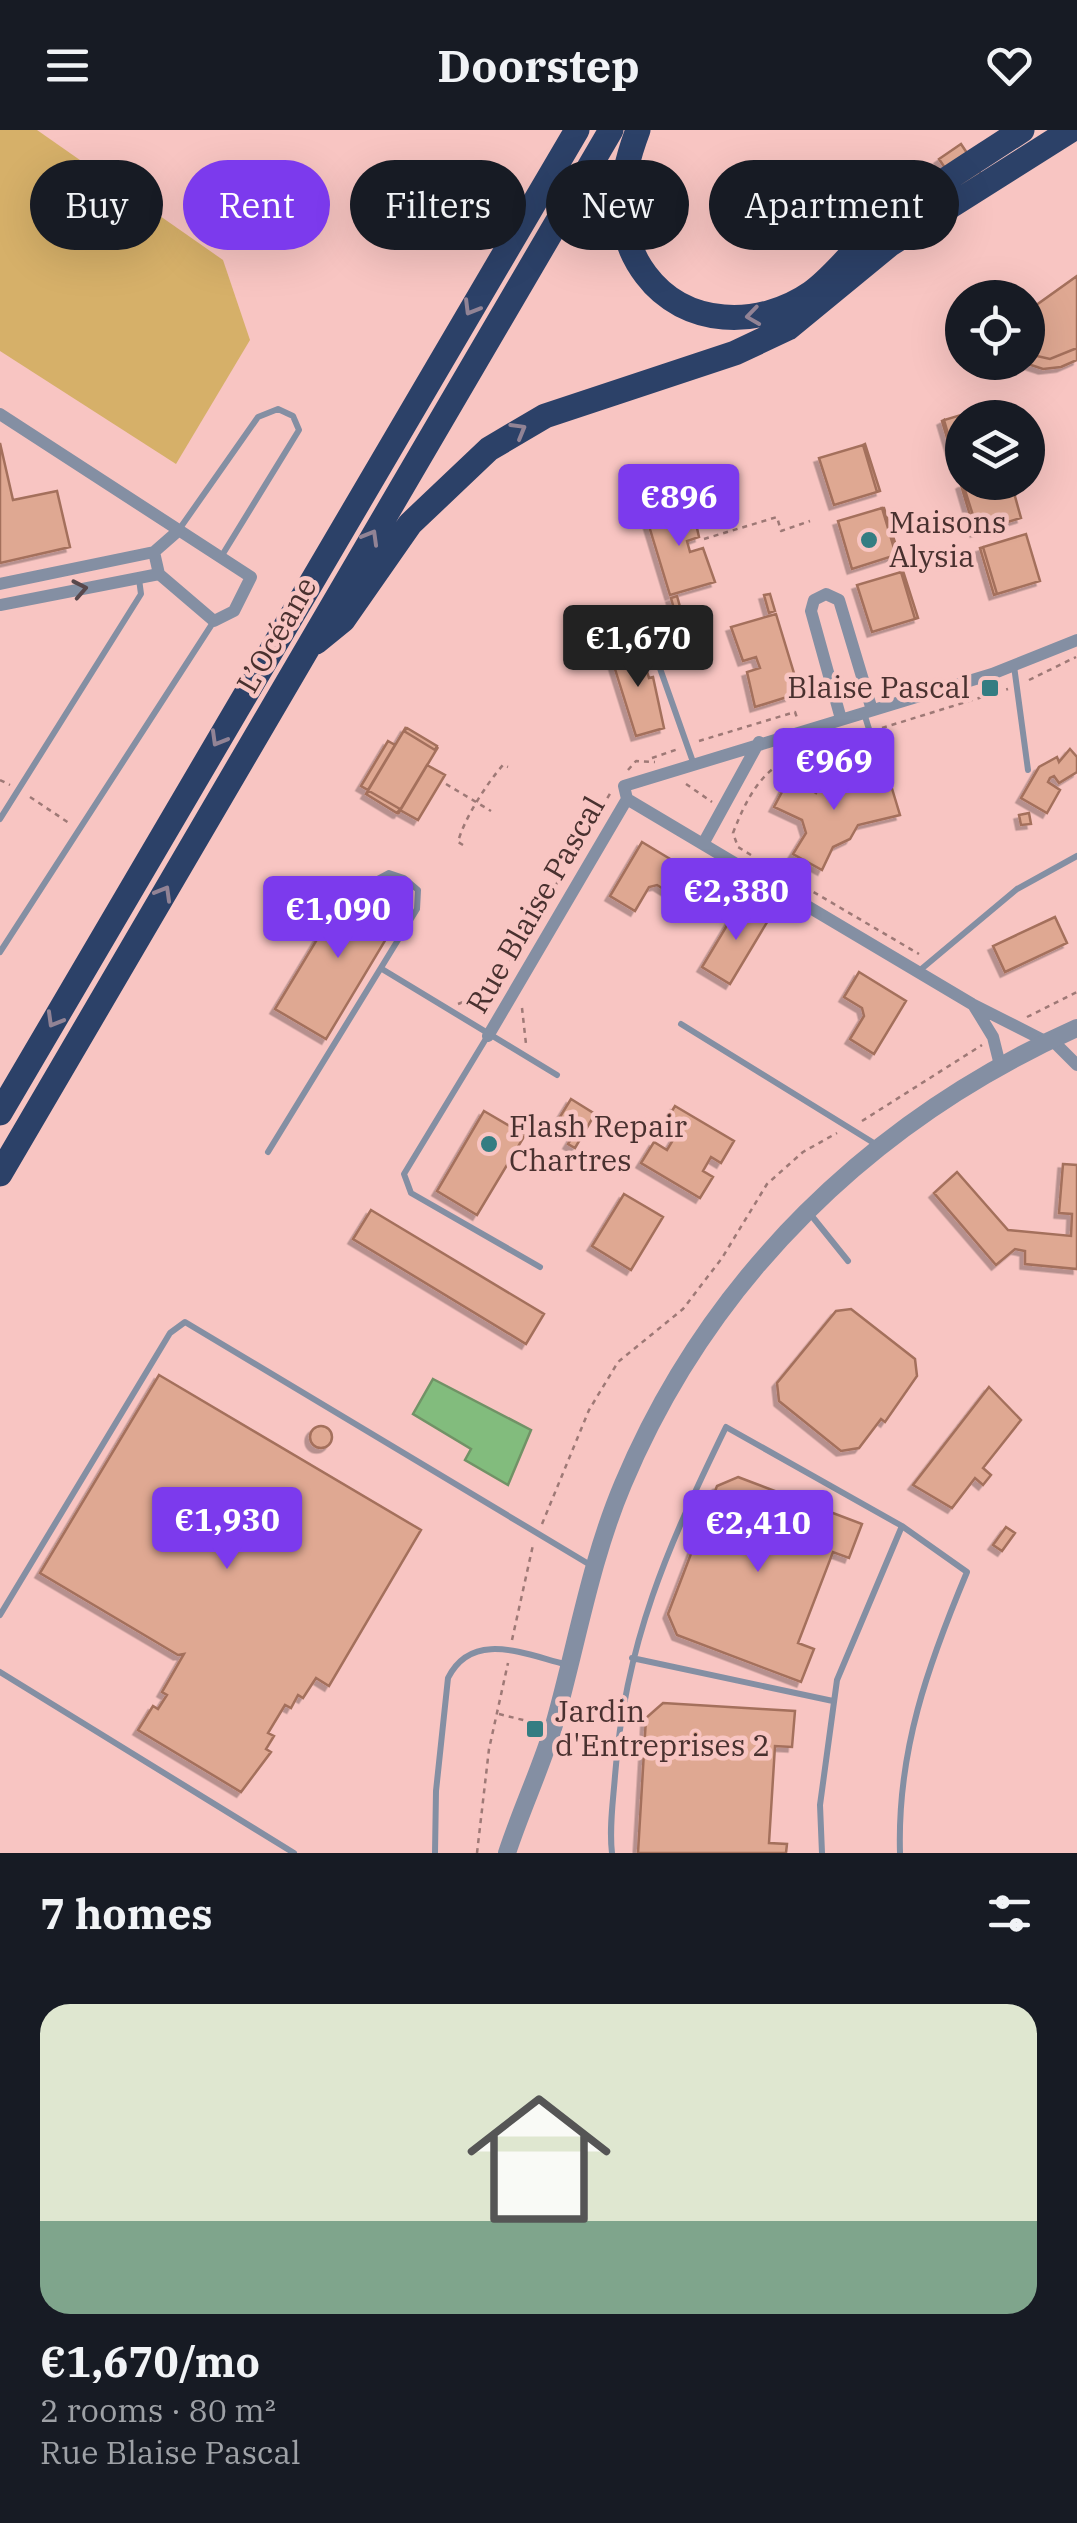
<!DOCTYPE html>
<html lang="en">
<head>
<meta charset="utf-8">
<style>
	body { margin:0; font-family:"IBM Plex Serif",serif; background:#242831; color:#f1f3f6; height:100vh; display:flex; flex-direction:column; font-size:38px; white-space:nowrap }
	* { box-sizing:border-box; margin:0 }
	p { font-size:32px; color:#9ea1a6 }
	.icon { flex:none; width:55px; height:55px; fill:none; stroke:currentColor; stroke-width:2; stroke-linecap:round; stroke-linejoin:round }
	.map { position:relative; height:1723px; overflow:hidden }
	.drawer { display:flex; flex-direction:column; background:#171b24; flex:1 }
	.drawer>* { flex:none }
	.top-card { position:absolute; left:30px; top:30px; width:1018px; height:90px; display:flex; gap:20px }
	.tools { position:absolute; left:945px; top:150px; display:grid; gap:20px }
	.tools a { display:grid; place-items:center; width:100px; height:100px; border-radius:50%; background:#171b24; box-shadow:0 10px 40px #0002; font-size:50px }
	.price { position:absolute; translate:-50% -85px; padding:0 22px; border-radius:10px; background:#7c3aed; color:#fff; font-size:32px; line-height:65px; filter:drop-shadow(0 2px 5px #0008) }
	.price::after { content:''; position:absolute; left:50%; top:60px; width:30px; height:22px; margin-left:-15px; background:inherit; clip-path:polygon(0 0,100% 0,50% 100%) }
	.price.current { background:#222; color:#fff }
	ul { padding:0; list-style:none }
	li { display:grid; align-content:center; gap:20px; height:530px; padding:0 40px }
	li span { display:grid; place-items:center; height:310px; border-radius:30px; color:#555 }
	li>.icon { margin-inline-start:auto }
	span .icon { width:180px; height:180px; fill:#fffc; stroke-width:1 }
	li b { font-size:42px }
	h2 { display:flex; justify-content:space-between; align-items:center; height:120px; padding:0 40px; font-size:42px }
	.pill { padding:0 35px; border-radius:45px; background:#171b24; box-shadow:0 10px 40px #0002; font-size:35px; line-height:90px }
	.pill.current { background:#7c3aed; color:#fff }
	header { display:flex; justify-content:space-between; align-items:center; height:130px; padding:0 40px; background:#171b24; font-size:45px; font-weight:700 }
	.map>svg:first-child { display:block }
</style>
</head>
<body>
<header><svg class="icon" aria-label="menu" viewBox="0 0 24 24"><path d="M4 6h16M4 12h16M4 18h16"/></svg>Doorstep<svg class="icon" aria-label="heart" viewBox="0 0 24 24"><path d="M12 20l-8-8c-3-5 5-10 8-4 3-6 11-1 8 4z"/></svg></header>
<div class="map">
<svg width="1077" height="1723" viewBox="0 0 1077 1723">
	<defs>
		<filter id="shadow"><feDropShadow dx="-4.5" dy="4.5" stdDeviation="0" flood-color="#0004"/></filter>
	</defs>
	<rect width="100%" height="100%" fill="#f8c5c2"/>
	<!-- green -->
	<path fill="#d6b069" d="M0,0H37L223,130L250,210L176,334L0,221Z"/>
	<!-- water -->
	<path fill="#82bc7d" stroke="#719266" stroke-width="2.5" d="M433,1249L531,1300L508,1355L465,1330L471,1319L413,1284Z"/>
	<!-- building -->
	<path fill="#dfa892" stroke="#a4705c" stroke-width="2.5" filter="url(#shadow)" d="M961,14L991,59L969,74L939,29Z
		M1077,146V218L1050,229L1028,224V181Z
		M1077,218V230L1061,237L1043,239L1022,232H1028V224L1050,229Z
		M988,277L991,288H962V336L958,338L944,290Z
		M944,290L958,338H956L942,291Z
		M0,313L13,370L57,361L70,417L0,433Z
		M865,314L880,361L877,362L863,315Z
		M863,315L877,362L834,375L819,328Z
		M1011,352L1021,388L978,401L963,354Z
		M963,354L978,401L975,402L961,355Z
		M691,372L699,407L687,411L690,422L703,418L715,452L670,465L646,386Z
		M882,378H884L899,425H896Z
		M882,378L896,425L852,439L838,391Z
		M1026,404L1040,451L997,464L983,417Z
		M983,417L997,464L994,465L980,418Z
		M903,441L918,488L915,489L901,442Z
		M901,442L915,489L872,502L857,455Z
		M770,464L775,481L769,483L764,465Z
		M677,466L682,484L676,486L671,468Z
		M776,484L800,563L755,577L747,542L760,538L756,527L743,531L731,497Z
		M639,514L649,548L653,547L664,598L636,606L610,523Z
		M406,597L404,601L435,620L438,617L398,684L400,679L369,661L366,664Z
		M407,598L437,616L435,620L404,601Z
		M388,611L395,615L368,660L361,656Z
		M1070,619L1077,627V642L1059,653L1054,646L1050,648L1048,652L1060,660L1047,683L1021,668L1039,637L1057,627L1059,632Z
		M427,635L445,645L418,690L400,680Z
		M831,638L864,660L890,652L900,685L858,695L850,709L833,717L822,740L793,724L806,703L802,690L774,677L790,647L816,663Z
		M369,661L400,679L397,683L366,664Z
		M1029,683L1031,694L1021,695L1019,685Z
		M642,712L690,741L675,766L657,755L649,757L635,781L610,766Z
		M351,753L401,784L326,909L275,879Z
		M741,772L769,789L730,854L702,837Z
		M1055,787L1067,813L1005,842L993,816Z
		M859,842L906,871L874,924L850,909L864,886L862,878L844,867Z
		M571,969L595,984L575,1018L568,1014L576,1001L558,990Z
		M675,976L734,1011L721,1033L711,1027L703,1041L713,1047L700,1068L641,1033L654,1012L667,1020L676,1005L662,997Z
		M484,981L525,1005L477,1085L437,1061Z
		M1063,1034L1077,1035V1139L1025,1134V1121L1015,1119L996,1135L934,1063L957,1042L1008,1100L1071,1106L1072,1084L1059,1083Z
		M624,1064L663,1087L631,1140L592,1116Z
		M371,1080L544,1184L526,1214L353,1109Z
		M851,1179L915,1229L917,1246L885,1292L881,1289L859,1318L841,1321L779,1271L777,1253L836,1181Z
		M159,1245L421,1400L329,1556L316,1548L303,1568L298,1565L291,1578L285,1575L268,1603L274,1606L266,1619L271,1622L241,1662L138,1600L153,1576L158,1579L167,1565L162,1562L184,1524L178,1525L40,1443Z
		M989,1257L1021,1290L983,1338L991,1345L983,1355L975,1348L952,1378L913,1355Z
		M310 1307a11 11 0 1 1 22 0a11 11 0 1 1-22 0Z
		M738,1347L862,1394L849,1428L833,1422L798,1513L814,1519L801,1552L677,1505L668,1484L717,1356Z
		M1006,1397L1015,1403L1002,1421L993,1415Z
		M663,1573L795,1581L792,1617L775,1616L769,1713L787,1714L786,1723H638L646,1588Z"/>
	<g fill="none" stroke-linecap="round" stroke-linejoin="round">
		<!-- path -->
		<path stroke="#9e7976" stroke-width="2.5" stroke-dasharray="5 5" stroke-linecap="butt" d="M704,409L777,387L781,401L810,391
			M1029,550L1076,527
			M882,598L1008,559
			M699,611L795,582L797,588
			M652,628L678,619
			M628,640L636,631L655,632
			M0,650L10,655
			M446,654L491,681
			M686,654L712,672
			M30,667L69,693
			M463,715L458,712C464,689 487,653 503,635L508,637
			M751,725L738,717L733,703C762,627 788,626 860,605
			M805,757L919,824
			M498,864L493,861L611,662
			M458,874L492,861
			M522,878L526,914
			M1027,887L1077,862
			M862,991L982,915
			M542,1394L589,1280L618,1232L683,1179L722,1128L767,1054L803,1022L837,1003
			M512,1510L533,1415
			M499,1584L535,1593
			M477,1723L489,1619L508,1533"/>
		<!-- service -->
		<path stroke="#848fa3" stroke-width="6" d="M178,401L258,287L278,279L293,286L299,300L221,427
			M645,496L693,632
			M1014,536L1028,640
			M864,583L877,625
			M0,689L141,464L139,449
			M0,822L214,491
			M382,839L557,945
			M919,841L1017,759L1077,726
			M681,894L877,1015
			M487,907L404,1044L411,1063L540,1137
			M268,1022L417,779L418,760L404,748L389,743L374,751L367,763
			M811,1085L848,1131
			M0,1485L170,1203L185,1192L592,1436
			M632,1528L833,1571
			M0,1542L294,1723
			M435,1723L436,1661L448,1548C472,1500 524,1524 565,1534
			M612,1723C609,1698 613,1672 615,1646C625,1512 668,1416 726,1297L902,1396L967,1442C928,1535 897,1621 900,1723
			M822,1723L820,1675L837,1550L902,1396"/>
		<!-- minor -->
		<path stroke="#848fa3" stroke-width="12" d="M0,284L251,447L234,481L214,491L159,444L154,422
			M0,454L154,422L178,401
			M0,475L159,444
			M841,589L811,481L814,470L826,464L839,470L872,580
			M703,714L759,612
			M974,876L993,907L1000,935
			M488,906L627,669
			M1051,909L1077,935
			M1045,911L972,874L627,669L624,656L992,544L1077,510"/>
		<!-- tertiary -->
		<path stroke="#848fa3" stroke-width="18" d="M507,1723C521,1680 541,1638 554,1595C577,1514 590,1432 623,1354C710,1147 873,989 1077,898"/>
		<!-- motorway -->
		<path stroke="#2c4168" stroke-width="25" d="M638,0C619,50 612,100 646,145C685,197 759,199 811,163C835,146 853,119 877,100C922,63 974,32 1022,0
			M316,512L343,490L410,394L489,319L545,286L735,223L788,198L889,115L1071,0
			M0,983L577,0
			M0,1044L611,0"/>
	</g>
	<!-- one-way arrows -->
	<defs><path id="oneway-chevron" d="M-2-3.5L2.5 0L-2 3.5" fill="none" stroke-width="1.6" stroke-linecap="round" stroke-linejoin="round" transform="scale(2.5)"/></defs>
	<g stroke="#928395">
		<use href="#oneway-chevron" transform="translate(471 178) rotate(121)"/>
		<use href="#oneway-chevron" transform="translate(753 186) rotate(172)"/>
		<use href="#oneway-chevron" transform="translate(519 300) rotate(-30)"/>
		<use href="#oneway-chevron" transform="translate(371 407) rotate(-60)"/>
		<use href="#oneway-chevron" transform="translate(218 609) rotate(120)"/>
		<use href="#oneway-chevron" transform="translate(164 763) rotate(-60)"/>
		<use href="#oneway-chevron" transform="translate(54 890) rotate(120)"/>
	</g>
	<use stroke="#58484c" href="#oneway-chevron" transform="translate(80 459) rotate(-11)"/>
	<!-- markers -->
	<g fill="#347d82" stroke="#f8c5c2" stroke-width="4">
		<circle cx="869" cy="410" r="10"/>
		<rect x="980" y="548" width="20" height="20" rx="5"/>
		<circle cx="489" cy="1014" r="10"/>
		<rect x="525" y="1589" width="20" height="20" rx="5"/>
	</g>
	<g text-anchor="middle" stroke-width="9" stroke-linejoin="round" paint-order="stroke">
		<!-- poi labels -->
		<g font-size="30" fill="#49312f" stroke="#f8c5c2" text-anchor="start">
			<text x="889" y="403">Maisons<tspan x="889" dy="34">Alysia</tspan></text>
			<text x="970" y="568" text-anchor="end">Blaise Pascal</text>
			<text x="509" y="1007">Flash Repair<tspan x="509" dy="34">Chartres</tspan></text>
			<text x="555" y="1592">Jardin<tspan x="555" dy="34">d'Entreprises 2</tspan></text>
		</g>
		<!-- street labels -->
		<g font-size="30" fill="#49312f" stroke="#f8c5c2">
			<text transform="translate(277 505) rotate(-60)" y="10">L’Océane</text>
			<text transform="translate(536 775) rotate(-60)" y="10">Rue Blaise Pascal</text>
		</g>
	</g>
</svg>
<div class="tools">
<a><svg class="icon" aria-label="locate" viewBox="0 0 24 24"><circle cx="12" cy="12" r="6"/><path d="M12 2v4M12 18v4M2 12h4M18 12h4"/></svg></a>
<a><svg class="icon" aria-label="layers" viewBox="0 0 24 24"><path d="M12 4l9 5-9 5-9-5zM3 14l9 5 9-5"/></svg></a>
</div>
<b class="price" style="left:679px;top:419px">€896</b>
<b class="price current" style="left:638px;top:560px">€1,670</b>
<b class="price" style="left:834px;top:683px">€969</b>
<b class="price" style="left:736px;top:813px">€2,380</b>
<b class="price" style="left:338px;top:831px">€1,090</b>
<b class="price" style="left:227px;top:1442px">€1,930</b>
<b class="price" style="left:758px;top:1445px">€2,410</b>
<div class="top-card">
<a class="pill">Buy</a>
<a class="pill current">Rent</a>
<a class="pill">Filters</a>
<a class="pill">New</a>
<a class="pill">Apartment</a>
</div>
</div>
<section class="drawer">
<h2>7 homes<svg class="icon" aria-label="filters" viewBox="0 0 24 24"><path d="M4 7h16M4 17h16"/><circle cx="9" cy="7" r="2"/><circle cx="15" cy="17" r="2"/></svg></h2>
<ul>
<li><span style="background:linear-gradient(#dfe7d0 70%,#7fa58c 0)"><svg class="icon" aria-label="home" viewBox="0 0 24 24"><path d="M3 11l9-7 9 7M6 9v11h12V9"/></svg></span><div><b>€1,670/mo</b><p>2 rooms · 80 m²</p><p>Rue Blaise Pascal</p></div></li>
</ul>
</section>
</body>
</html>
